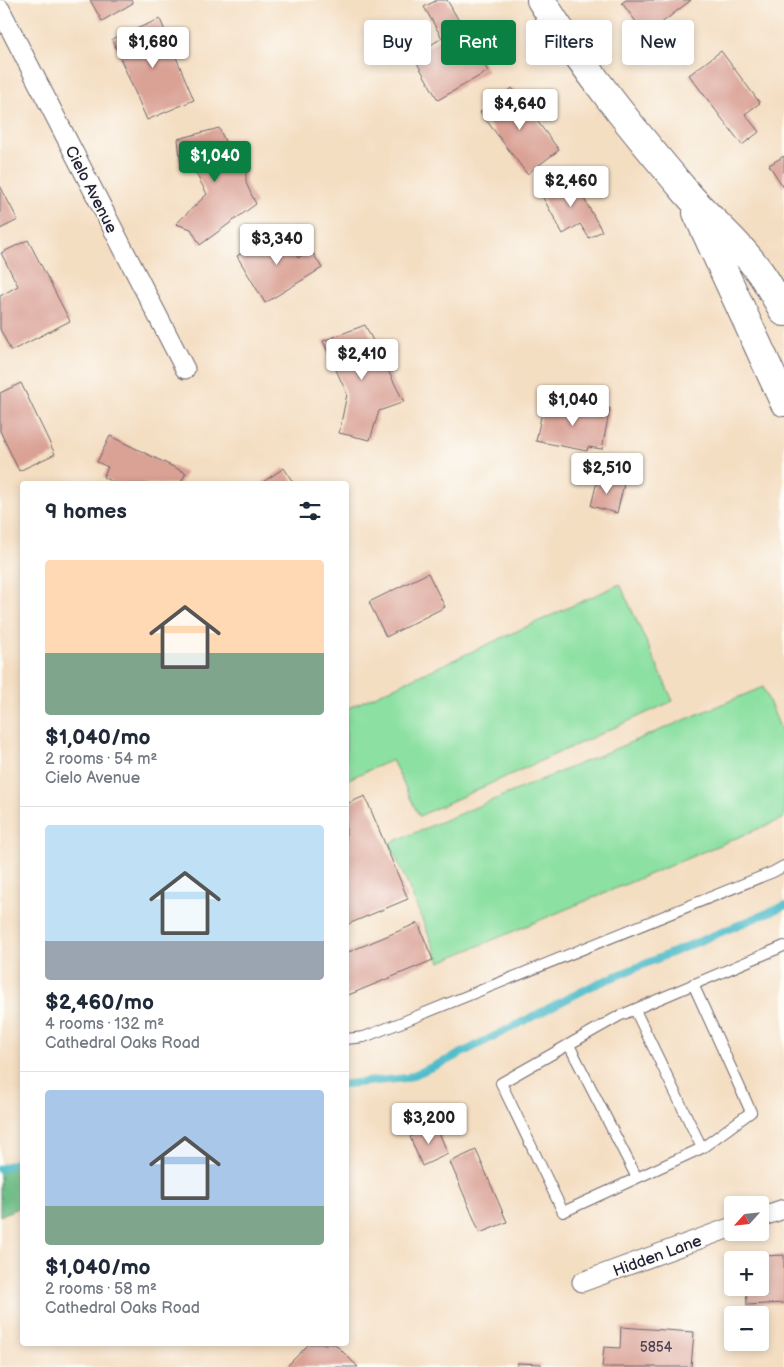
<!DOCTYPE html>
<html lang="en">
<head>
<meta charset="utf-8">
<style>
	body { margin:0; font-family:"Balsamiq Sans",sans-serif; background:#f6f6f7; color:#1f2937; height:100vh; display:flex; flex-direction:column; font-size:19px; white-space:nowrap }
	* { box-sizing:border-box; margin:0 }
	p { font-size:16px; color:#747a83 }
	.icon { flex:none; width:28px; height:28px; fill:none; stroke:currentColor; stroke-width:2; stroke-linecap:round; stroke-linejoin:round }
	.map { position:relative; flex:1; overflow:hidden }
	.drawer { position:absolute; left:20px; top:481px; width:329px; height:865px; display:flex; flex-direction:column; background:#fff; border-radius:5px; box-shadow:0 2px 8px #0003 }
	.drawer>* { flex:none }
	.top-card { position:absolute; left:364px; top:20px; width:345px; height:45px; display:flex; gap:10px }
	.needle { width:32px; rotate:243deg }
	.buttons { position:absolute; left:724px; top:1196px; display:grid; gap:10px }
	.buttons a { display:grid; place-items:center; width:45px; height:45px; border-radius:5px; background:#fff; box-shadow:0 2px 8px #0003; font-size:25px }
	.price { position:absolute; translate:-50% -42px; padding:0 11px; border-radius:5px; background:#fff; color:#222; font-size:16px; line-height:32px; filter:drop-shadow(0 1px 2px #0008) }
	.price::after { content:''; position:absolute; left:50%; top:30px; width:15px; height:11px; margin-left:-8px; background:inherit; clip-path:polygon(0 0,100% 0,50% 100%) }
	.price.active { background:#0b8043; color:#fff }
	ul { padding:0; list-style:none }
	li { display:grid; align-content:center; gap:10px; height:265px; padding:0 25px }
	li+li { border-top:1px solid #e0e1e3 }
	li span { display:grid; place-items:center; height:155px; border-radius:5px; color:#555 }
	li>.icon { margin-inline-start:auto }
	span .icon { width:90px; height:90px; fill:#fffc; stroke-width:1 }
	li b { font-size:21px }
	h2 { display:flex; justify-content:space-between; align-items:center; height:60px; padding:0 25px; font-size:21px }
	.tag { padding:0 18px; border-radius:5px; background:#fff; box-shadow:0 2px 8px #0003; font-size:18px; line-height:45px }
	.tag.active { background:#0b8043; color:#fff }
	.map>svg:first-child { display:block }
</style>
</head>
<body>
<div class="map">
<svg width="784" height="1367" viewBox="0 0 784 1367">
	<rect width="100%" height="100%" fill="#fdfcf7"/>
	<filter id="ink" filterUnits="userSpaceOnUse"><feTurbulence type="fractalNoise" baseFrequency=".02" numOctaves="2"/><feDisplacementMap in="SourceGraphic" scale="10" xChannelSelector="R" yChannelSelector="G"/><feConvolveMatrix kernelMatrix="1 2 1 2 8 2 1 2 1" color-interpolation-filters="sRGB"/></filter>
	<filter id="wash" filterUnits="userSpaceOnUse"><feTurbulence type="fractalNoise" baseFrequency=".0096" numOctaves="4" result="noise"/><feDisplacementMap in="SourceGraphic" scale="20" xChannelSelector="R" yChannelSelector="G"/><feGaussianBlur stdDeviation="1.12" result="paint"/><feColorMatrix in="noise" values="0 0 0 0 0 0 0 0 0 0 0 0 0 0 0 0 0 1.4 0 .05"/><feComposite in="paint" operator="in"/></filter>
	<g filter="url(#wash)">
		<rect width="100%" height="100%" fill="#f4dec2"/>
		<!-- green -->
		<path fill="#8ce0a2" stroke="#57816e" d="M620,584L673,701L419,816L392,760L346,780V709Z
			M763,687L784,737V818L440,962L390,843Z"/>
		<!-- forest -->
		<path fill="#71be88" stroke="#4a7062" d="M22,1158V1206L0,1216V1168Z"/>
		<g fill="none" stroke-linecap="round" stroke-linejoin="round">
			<!-- stream -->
			<path stroke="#4fbcc9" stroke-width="8" d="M346,1084L407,1078L450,1059L592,986L784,906
				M0,1169L22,1160"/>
		</g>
		<g id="blocks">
			<!-- building -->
			<path fill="#daa195" d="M90,0H131L133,3L102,21Z
				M437,0H447L488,71L438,100L413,56L442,38L424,7Z
				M626,0H691L646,35L622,3Z
				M160,19L194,100L147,120L112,39Z
				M721,51L760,103L745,114L759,132L742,145L689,75Z
				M512,88L559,150L527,174L480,112Z
				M219,128L227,146L237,147L246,170V183L256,204L200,245L191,229L176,224L207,194L193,168H181L178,139Z
				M784,156V188L769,165Z
				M572,177L602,231L589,238L580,224L563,234L541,194Z
				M0,186L18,220L0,229Z
				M281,229L298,258L311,250L322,268L265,303L237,256Z
				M28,240L70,321L11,351L0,329V296L18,286L1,253Z
				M365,325L404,402L379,411L370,440L339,433L347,394L323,341Z
				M21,383L55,454L19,471L0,431V393Z
				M544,402L571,407L570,413L590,417L592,405L610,408L602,449L588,447L587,451L536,441Z
				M110,436L186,473L180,484H116L103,477L108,467L97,462Z
				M284,468L294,484H260Z
				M598,477L624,484L617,513L591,506Z
				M428,573L445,607L386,637L369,602Z
				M365,796L408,899L346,925V804Z
				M418,923L433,960L346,996V953Z
				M436,1125L448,1154L422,1166L410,1137Z
				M476,1150L507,1222L480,1233L450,1162Z
				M784,1255V1303L747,1305L746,1288H760V1260H744V1257Z
				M621,1327L694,1332L691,1367H602L604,1347L620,1348Z
				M309,1344H335L358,1367H286Z
				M517,1363L541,1364V1367H517Z"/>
		</g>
	</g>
	<g filter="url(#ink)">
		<use href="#blocks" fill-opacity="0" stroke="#6c646a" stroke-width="1"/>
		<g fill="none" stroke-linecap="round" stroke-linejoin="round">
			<defs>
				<path id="lane" d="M693,984L751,1112L702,1148
					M635,1010L702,1148L637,1178
					M346,1039L364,1037L405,1021L773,872L784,866
					M569,1045L637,1178L563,1212L501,1083L619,1016L784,946"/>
				<path id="street" d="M0,9L185,369
					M760,1217L784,1209
					M582,1282L732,1227"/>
				<path id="secondary" d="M541,0C583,68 634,131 686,192C708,218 735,239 756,267C767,280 775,297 784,312
					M697,213L784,402"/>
			</defs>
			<!-- lane casing -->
			<use href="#lane" stroke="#6c646a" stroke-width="12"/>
			<!-- street casing -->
			<use href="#street" stroke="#6c646a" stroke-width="21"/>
			<!-- secondary casing -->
			<use href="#secondary" stroke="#6c646a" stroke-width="30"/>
			<!-- lane -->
			<use href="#lane" stroke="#fff" stroke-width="10"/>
			<!-- street -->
			<use href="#street" stroke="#fff" stroke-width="19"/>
			<!-- secondary -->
			<use href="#secondary" stroke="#fff" stroke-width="28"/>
		</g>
	</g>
	<g text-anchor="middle" stroke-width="4" stroke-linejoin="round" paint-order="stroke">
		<!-- number labels -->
		<g font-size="14" fill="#504252">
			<text x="656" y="1352">5854</text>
		</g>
		<!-- street labels -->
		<g font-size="16" fill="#22223b" stroke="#fdfcf7">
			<text transform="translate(92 189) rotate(63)" y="6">Cielo Avenue</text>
			<text transform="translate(657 1255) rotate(-20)" y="6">Hidden Lane</text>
		</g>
	</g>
</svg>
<div class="buttons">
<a><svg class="needle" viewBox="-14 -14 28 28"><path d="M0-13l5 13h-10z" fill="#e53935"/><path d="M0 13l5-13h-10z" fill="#747a83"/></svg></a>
<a>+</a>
<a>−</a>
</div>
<b class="price" style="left:153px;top:69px">$1,680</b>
<b class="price" style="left:520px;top:131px">$4,640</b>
<b class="price active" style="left:215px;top:183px">$1,040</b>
<b class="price" style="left:571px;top:208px">$2,460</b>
<b class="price" style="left:277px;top:266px">$3,340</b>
<b class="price" style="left:362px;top:381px">$2,410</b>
<b class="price" style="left:573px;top:427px">$1,040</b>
<b class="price" style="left:607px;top:495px">$2,510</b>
<b class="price" style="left:429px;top:1145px">$3,200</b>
<div class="top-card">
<a class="tag">Buy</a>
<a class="tag active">Rent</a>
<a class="tag">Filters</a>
<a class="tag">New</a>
</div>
<section class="drawer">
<h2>9 homes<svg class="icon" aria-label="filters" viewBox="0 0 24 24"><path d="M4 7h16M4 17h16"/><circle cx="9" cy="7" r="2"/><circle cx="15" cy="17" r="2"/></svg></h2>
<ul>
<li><span style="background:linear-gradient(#ffd9b3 60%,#7fa58c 0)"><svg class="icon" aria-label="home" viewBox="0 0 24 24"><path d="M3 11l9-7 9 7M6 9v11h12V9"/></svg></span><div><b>$1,040/mo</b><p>2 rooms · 54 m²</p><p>Cielo Avenue</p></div></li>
<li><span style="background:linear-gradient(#bfe0f5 75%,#9aa5b1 0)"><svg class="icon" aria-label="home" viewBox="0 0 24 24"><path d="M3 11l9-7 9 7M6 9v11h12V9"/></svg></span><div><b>$2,460/mo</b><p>4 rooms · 132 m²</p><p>Cathedral Oaks Road</p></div></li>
<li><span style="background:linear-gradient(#a9c7e8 75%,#7fa58c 0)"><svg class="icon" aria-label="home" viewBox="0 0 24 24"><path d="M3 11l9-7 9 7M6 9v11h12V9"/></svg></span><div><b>$1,040/mo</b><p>2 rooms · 58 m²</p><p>Cathedral Oaks Road</p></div></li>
</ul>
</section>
</div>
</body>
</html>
